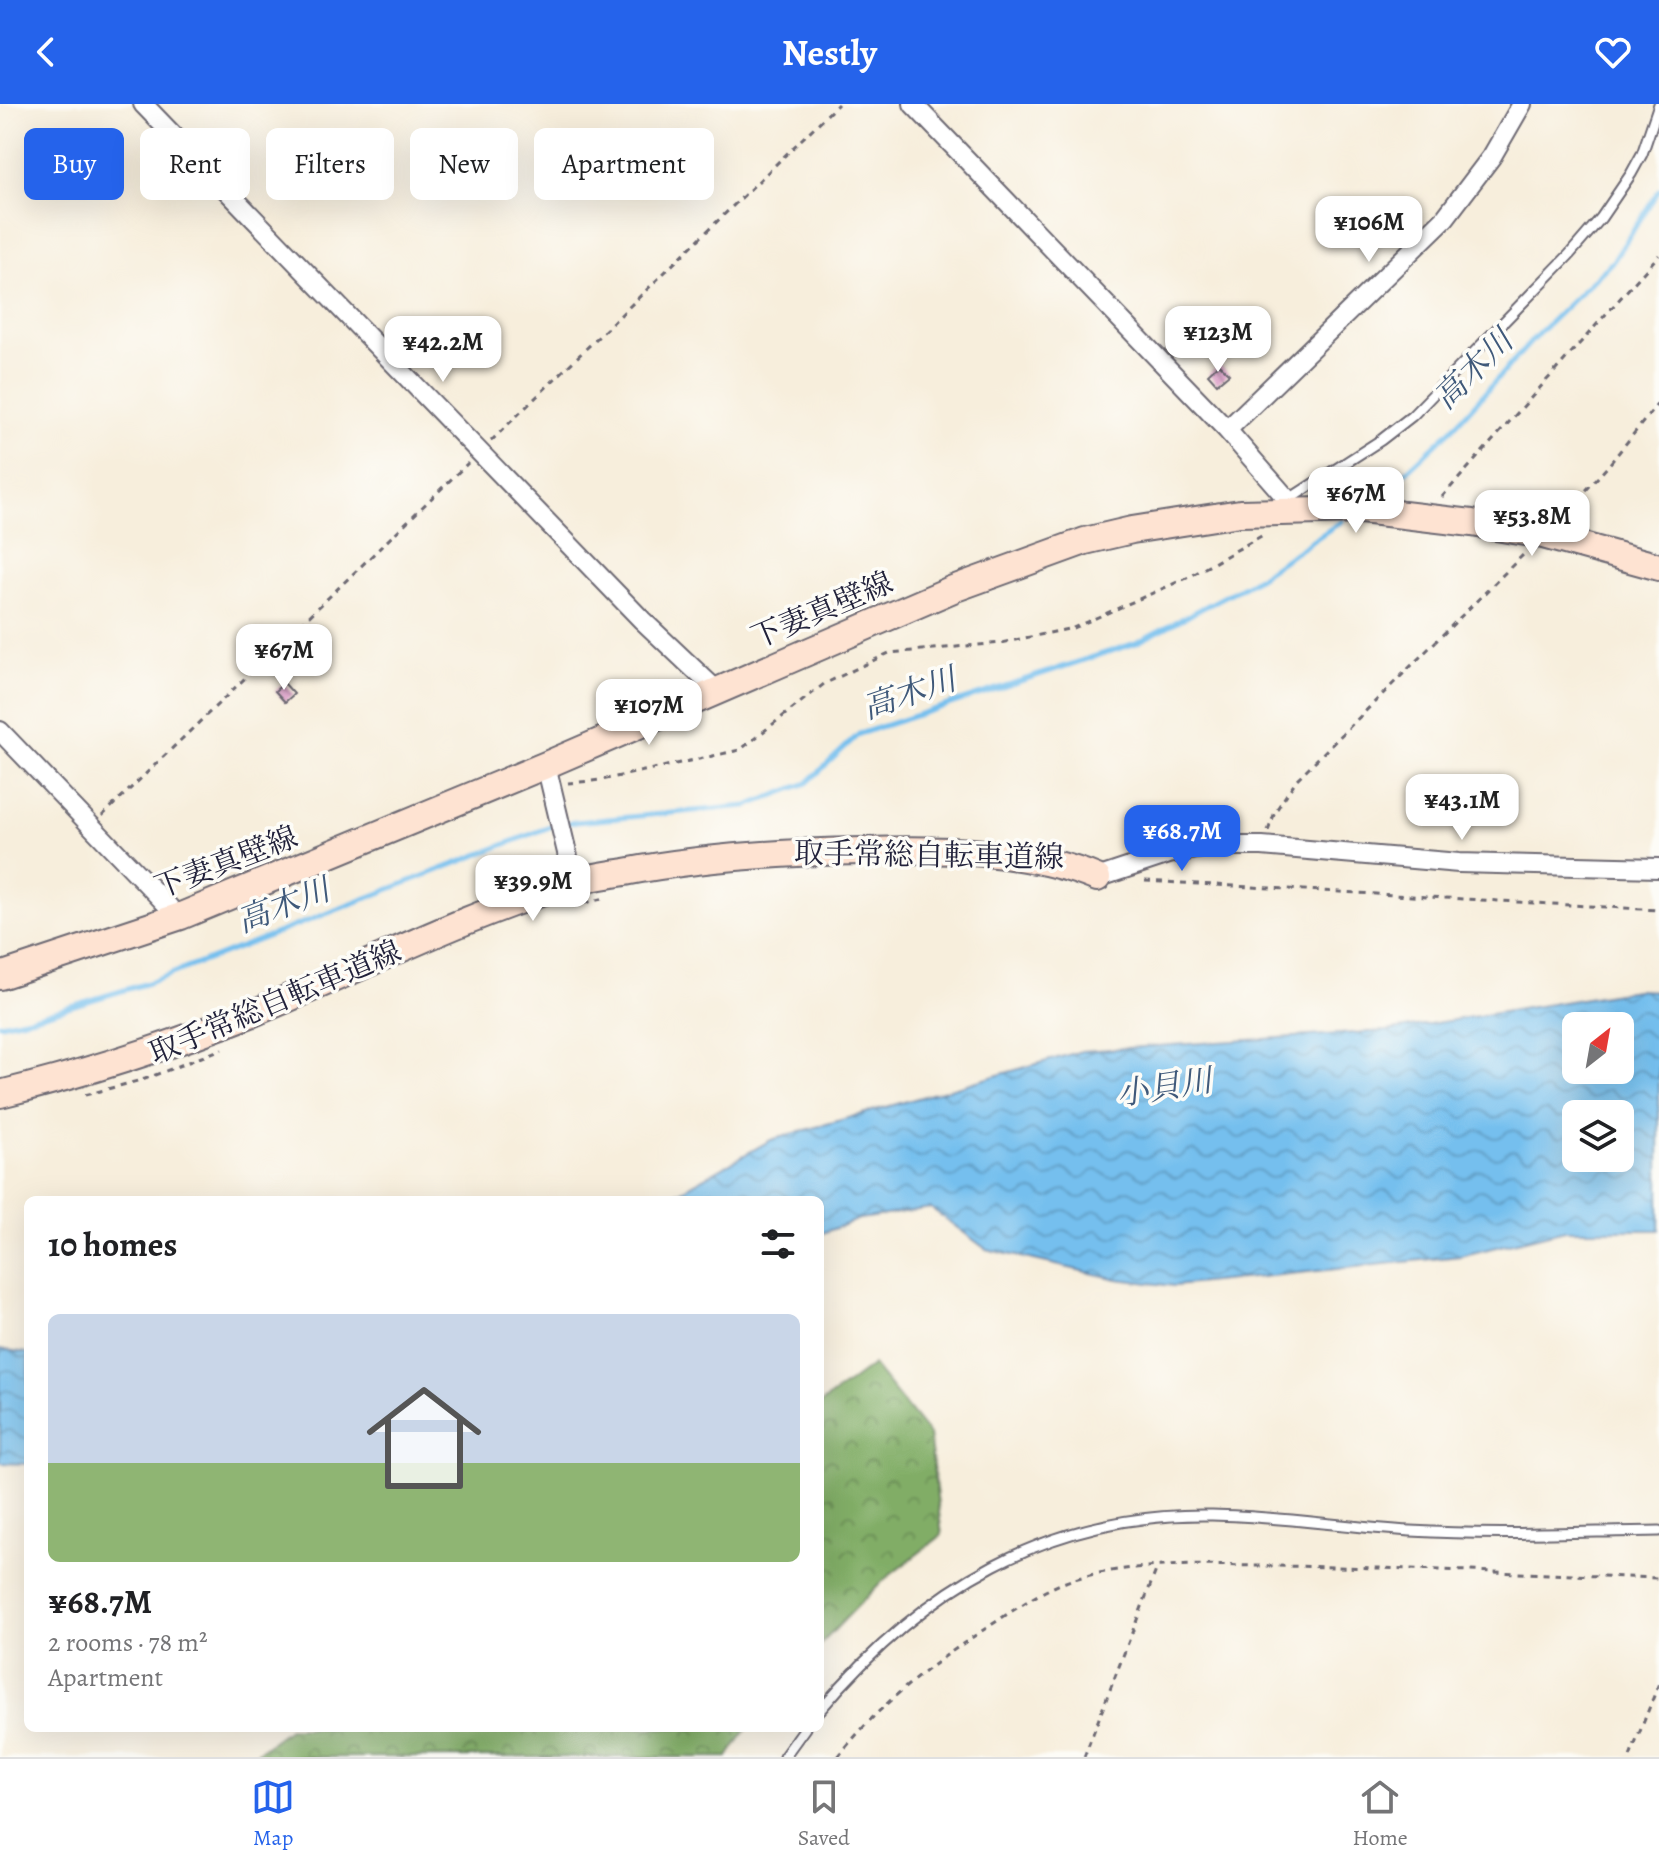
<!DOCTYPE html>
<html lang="en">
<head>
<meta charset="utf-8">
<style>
	body { margin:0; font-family:Alegreya,"Noto Serif JP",serif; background:#f6f6f6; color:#202124; height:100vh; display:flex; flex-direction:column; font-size:30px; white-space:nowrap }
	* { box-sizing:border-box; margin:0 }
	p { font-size:26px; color:#757577 }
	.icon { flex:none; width:44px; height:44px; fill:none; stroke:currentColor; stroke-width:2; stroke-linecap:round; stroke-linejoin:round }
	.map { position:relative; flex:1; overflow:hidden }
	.panel { position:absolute; left:24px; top:1092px; width:800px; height:536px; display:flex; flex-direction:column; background:#fff; border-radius:12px; box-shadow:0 8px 32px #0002 }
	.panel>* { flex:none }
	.hud { position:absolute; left:24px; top:24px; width:800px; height:72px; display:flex; gap:16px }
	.needle { width:52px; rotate:31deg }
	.controls { position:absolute; left:1562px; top:908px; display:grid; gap:16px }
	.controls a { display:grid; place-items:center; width:72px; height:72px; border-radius:12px; background:#fff; box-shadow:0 8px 32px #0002; font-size:40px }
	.price { position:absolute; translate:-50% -68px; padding:0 18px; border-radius:16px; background:#fff; color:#222; font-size:26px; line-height:52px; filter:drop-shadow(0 2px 4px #0008) }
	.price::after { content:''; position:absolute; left:50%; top:48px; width:24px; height:18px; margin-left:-12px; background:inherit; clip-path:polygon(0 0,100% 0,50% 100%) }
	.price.on { background:#2563eb; color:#fff }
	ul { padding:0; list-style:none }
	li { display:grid; align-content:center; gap:16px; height:424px; padding:0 24px }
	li+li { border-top:2px solid #e0e0e0 }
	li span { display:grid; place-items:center; height:248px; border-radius:12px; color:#555 }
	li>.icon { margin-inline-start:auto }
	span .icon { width:144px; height:144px; fill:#fffc; stroke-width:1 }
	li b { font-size:34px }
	h2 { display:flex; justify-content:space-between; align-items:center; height:96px; padding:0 24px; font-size:34px }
	.pill { padding:0 28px; border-radius:12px; background:#fff; box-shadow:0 8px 32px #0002; font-size:28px; line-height:72px }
	.pill.on { background:#2563eb; color:#fff }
	header { display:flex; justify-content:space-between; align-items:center; height:104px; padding:0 24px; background:#2563eb; color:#fff; font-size:36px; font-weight:700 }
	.tabs { display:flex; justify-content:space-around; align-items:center; height:112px; border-top:2px solid #e0e0e0; background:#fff; font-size:22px; color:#757577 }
	.tabs a { display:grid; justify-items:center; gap:4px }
	.tabs .on { color:#2563eb }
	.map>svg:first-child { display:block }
</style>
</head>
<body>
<header><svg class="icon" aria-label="back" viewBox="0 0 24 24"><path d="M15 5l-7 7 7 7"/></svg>Nestly<svg class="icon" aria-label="heart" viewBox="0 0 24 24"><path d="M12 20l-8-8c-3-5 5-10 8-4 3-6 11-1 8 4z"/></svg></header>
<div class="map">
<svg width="1659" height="1653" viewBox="0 0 1659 1653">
	<defs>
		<pattern id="forest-crowns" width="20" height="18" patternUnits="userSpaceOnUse" patternTransform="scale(2)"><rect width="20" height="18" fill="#81ad66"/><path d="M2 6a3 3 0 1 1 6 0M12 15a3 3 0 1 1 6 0" fill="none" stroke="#698c55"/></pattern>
		<pattern id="water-waves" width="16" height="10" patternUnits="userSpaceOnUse" patternTransform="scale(2)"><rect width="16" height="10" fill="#75bfee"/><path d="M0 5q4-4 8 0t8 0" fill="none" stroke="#609bc2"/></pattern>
		<pattern id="building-back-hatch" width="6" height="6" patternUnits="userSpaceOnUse" patternTransform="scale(2)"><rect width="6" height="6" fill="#dea0ca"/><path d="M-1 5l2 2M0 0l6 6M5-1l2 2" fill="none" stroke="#b482a5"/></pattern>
	</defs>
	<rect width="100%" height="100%" fill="#fdfcf7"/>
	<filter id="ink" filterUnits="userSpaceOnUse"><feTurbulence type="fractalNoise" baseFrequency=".0125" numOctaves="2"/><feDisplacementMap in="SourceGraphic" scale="16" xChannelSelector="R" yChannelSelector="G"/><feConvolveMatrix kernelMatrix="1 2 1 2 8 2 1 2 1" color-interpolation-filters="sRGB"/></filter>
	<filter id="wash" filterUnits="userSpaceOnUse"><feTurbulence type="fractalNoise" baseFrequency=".006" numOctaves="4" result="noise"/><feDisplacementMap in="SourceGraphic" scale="32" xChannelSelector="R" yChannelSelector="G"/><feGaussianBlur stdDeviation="1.8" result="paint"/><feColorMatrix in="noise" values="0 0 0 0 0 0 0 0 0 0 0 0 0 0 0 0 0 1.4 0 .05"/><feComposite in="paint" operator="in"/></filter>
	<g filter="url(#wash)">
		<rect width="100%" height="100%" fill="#f7eedc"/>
		<!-- forest -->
		<path fill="url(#forest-crowns)" stroke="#526850" stroke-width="2" d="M873,1261L929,1331L942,1431L880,1479L820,1541V1300Z
			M290,1624H747L728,1653H251Z"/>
		<!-- water -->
		<path fill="url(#water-waves)" stroke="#4c7094" stroke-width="2" fill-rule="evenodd" d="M1636,886L1659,887V1126H1565L1460,1152L1174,1182L1117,1175L986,1145L931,1104L859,1115L820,1130V1096H665L771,1036L1082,947L1387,927ZM1576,922H1620V966H1576ZM1576,1010H1620V1054H1576Z
			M0,1245L28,1249V1360L0,1359Z"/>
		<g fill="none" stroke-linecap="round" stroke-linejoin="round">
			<!-- stream -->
			<path stroke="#75bfee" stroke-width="5" d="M1370,397L1390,383L1453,324L1537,231L1614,156L1659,86
				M565,719L747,702L807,679L859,630L1136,539L1250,479L1342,417
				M0,920L34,913L148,879L555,721"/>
		</g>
		<g id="blocks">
			<!-- building -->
			<path fill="url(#building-back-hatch)" d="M1219,260L1229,270L1217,280L1208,270Z
				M284,579L294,590L285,598L275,587Z"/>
		</g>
	</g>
	<g filter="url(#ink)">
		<use href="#blocks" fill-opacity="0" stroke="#6d6973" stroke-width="2"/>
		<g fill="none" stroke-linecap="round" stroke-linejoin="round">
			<defs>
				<path id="lane" d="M1288,396L1381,336L1412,312L1569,151L1601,114L1631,70L1642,50L1659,0
					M820,1606C923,1484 1049,1408 1212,1411C1278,1412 1344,1423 1411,1427C1492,1432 1577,1428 1659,1427
					M784,1653L805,1624"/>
				<path id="street" d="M143,0L642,516L716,586
					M913,0L1227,326L1288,396V406
					M1227,326L1445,114L1492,52L1522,0
					M0,627L169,803L176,814
					M546,661L574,778
					M1097,774L1169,750L1214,742H1262L1459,759L1659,764"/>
				<path id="secondary" d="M0,872L181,812L546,661L953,485L1085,437L1132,426L1240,409L1361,406L1472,419L1543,431L1659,463
					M0,990C87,969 170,942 253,909C359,866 462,812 572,779C589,773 607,771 625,768C704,753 784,748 865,747C940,745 1027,745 1097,774"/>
			</defs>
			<!-- lane casing -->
			<use href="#lane" stroke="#6d6973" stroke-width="13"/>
			<!-- street casing -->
			<use href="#street" stroke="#6d6973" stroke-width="22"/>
			<!-- secondary casing -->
			<use href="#secondary" stroke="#6d6973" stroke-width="30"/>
			<!-- path -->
			<path stroke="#6d6973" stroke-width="3" stroke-dasharray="6 6" stroke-linecap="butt" d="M491,337L838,0
				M1442,393L1659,151
				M1562,413L1608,362L1659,298
				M568,679L602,676L740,646L824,580L889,549L1001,539L1073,524L1189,473L1263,431
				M102,712L468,359
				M1268,727L1275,708L1297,675L1525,449
				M1145,777L1659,806
				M573,802L605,794
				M85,991L145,975L222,945
				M838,1653C880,1599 931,1560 988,1523C1017,1504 1045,1483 1078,1474C1140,1457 1208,1462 1271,1462C1400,1463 1530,1470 1659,1474
				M1084,1653L1157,1464
				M1630,1653L1659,1579"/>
			<!-- lane -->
			<use href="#lane" stroke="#fff" stroke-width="9"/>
			<!-- street -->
			<use href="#street" stroke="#fff" stroke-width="18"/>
			<!-- secondary -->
			<use href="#secondary" stroke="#fee3d2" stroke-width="26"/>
		</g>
	</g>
	<g text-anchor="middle" stroke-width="7" stroke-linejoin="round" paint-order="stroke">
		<!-- street labels -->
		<g font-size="30" fill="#22223b" stroke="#fdfcf7">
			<text transform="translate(822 506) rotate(-23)" y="10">下妻真壁線</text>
			<text transform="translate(929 751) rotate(1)" y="10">取手常総自転車道線</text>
			<text transform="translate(226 758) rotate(-21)" y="10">下妻真壁線</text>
			<text transform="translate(275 898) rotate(-23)" y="10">取手常総自転車道線</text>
		</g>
		<!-- water labels -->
		<g font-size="32" font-style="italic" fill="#3f597a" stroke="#fdfcf7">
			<text transform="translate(1473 265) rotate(-45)" y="11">高木川</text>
			<text transform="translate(909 589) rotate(-19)" y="11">高木川</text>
			<text transform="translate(283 801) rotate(-21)" y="11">高木川</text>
			<text transform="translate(1164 983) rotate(-9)" y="11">小貝川</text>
		</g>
	</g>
</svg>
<div class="controls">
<a><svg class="needle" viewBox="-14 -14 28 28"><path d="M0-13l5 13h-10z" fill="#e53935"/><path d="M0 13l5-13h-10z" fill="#757577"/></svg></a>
<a><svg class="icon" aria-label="layers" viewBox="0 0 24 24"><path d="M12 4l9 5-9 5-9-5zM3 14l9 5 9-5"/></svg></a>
</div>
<b class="price" style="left:1369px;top:160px">¥106M</b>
<b class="price" style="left:1218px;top:270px">¥123M</b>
<b class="price" style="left:443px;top:280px">¥42.2M</b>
<b class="price" style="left:1356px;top:431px">¥67M</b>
<b class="price" style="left:1532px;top:454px">¥53.8M</b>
<b class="price" style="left:284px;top:588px">¥67M</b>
<b class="price" style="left:649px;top:643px">¥107M</b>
<b class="price" style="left:1462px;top:738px">¥43.1M</b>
<b class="price on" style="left:1182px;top:769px">¥68.7M</b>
<b class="price" style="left:533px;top:819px">¥39.9M</b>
<div class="hud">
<a class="pill on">Buy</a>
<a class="pill">Rent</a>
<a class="pill">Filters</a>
<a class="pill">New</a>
<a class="pill">Apartment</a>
</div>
<section class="panel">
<h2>10 homes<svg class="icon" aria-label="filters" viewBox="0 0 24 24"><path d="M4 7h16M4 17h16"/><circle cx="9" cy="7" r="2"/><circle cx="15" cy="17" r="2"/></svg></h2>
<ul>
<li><span style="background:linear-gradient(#c9d6e8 60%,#8fb573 0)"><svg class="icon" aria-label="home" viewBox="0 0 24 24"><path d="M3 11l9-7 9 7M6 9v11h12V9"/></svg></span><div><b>¥68.7M</b><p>2 rooms · 78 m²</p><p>Apartment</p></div></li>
</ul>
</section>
</div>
<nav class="tabs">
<a class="on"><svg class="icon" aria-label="map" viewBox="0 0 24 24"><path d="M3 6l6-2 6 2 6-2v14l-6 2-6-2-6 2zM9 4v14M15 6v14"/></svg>Map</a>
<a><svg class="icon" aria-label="saved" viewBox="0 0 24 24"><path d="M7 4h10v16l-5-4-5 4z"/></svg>Saved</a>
<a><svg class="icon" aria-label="home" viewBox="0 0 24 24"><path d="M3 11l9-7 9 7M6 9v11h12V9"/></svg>Home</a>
</nav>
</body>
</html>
